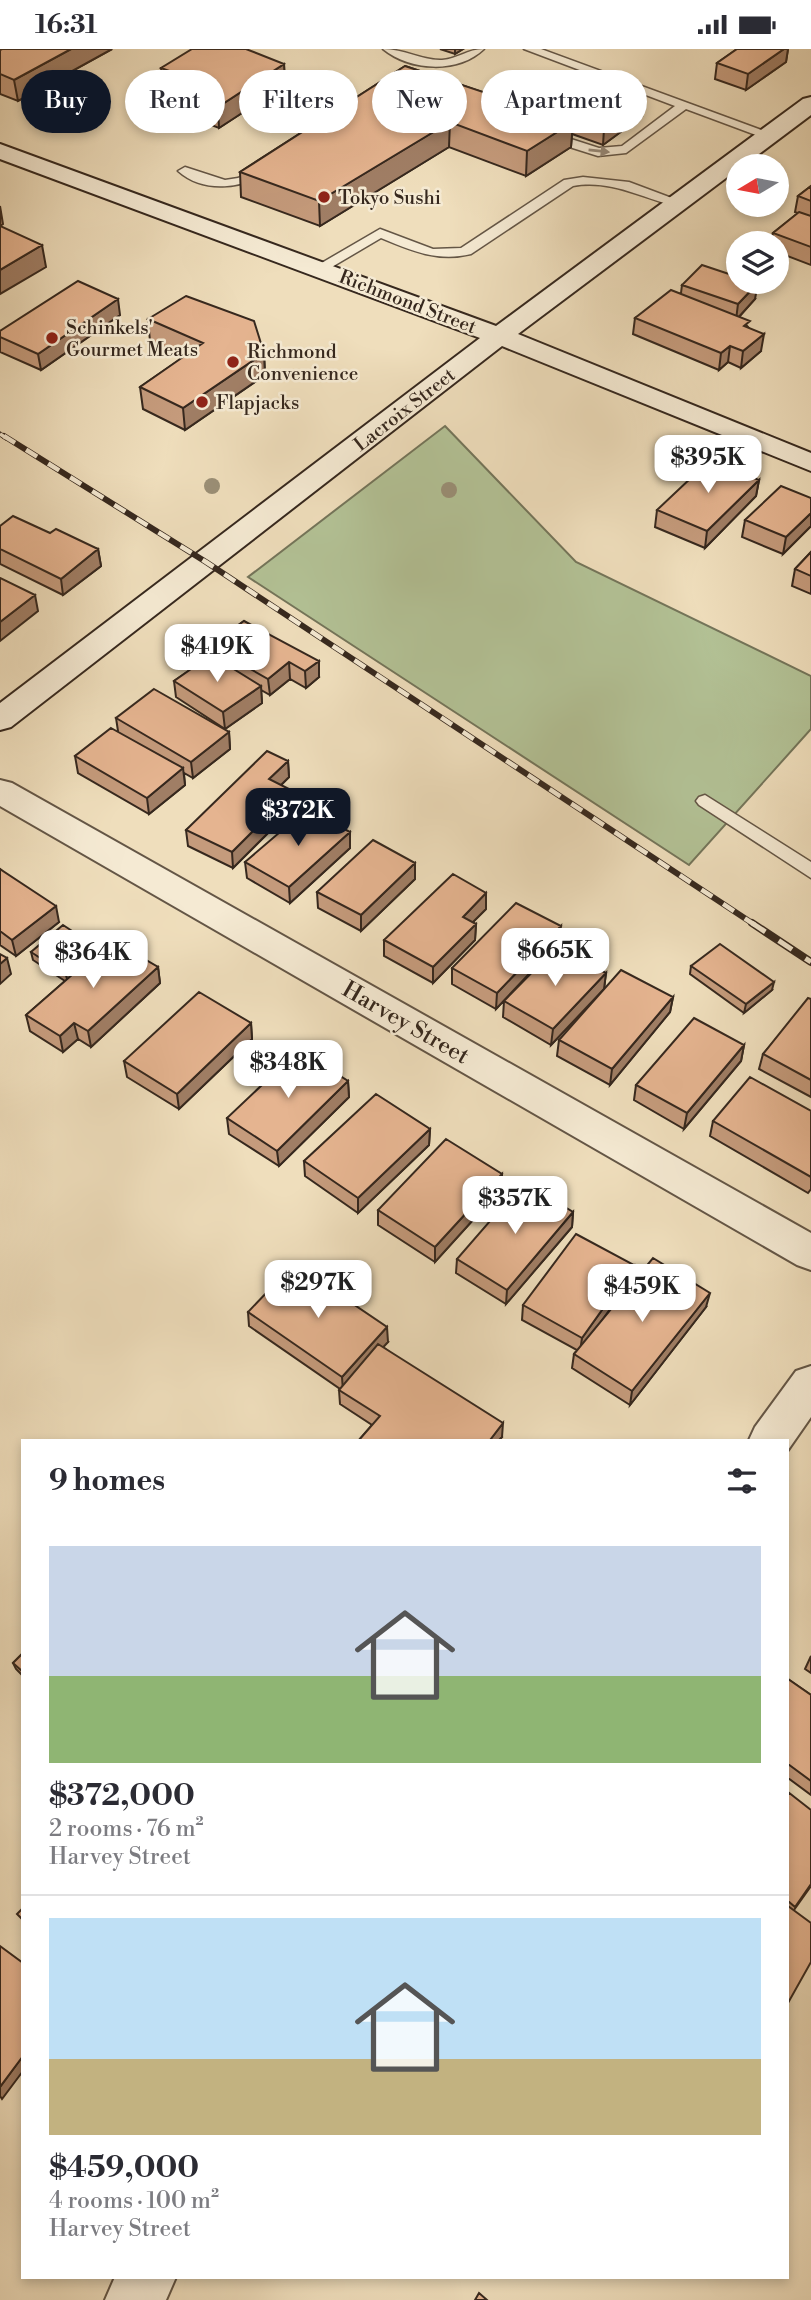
<!DOCTYPE html>
<html lang="en">
<head>
<meta charset="utf-8">
<style>
	body { margin:0; font-family:"Libre Bodoni",serif; background:#f2f2f3; color:#2b2b33; height:100vh; display:flex; flex-direction:column; font-size:26px; white-space:nowrap }
	* { box-sizing:border-box; margin:0 }
	p { font-size:23px; color:#7c7c81 }
	.icon { flex:none; width:38px; height:38px; fill:none; stroke:currentColor; stroke-width:2; stroke-linecap:round; stroke-linejoin:round }
	.map { position:relative; flex:1; overflow:hidden }
	.sheet { position:absolute; left:21px; top:1390px; width:768px; height:840px; display:flex; flex-direction:column; background:#fff; border-radius:0px; box-shadow:0 4px 10px #0003 }
	.sheet>* { flex:none }
	.hud { position:absolute; left:21px; top:21px; width:770px; height:63px; display:flex; gap:14px }
	.needle { width:46px; rotate:260deg }
	.buttons { position:absolute; left:726px; top:105px; display:grid; gap:14px }
	.buttons a { display:grid; place-items:center; width:63px; height:63px; border-radius:50%; background:#fff; box-shadow:0 4px 10px #0003; font-size:35px }
	.price { position:absolute; translate:-50% -60px; padding:0 16px; border-radius:14px; background:#fff; color:#222; font-size:23px; line-height:46px; filter:drop-shadow(0 2px 4px #0008) }
	.price::after { content:''; position:absolute; left:50%; top:42px; width:21px; height:16px; margin-left:-10px; background:inherit; clip-path:polygon(0 0,100% 0,50% 100%) }
	.price.active { background:#111827; color:#fff }
	ul { padding:0; list-style:none }
	li { display:grid; align-content:center; gap:14px; height:371px; padding:0 28px }
	li+li { border-top:2px solid #e1e1e2 }
	li span { display:grid; place-items:center; height:217px; border-radius:0px; color:#555 }
	li>.icon { margin-inline-start:auto }
	span .icon { width:126px; height:126px; fill:#fffc; stroke-width:1 }
	li b { font-size:30px }
	h2 { display:flex; justify-content:space-between; align-items:center; height:84px; padding:0 28px; font-size:30px }
	.tag { padding:0 24px; border-radius:32px; background:#fff; box-shadow:0 4px 10px #0003; font-size:24px; line-height:63px }
	.tag.active { background:#111827; color:#fff }
	.status { display:flex; justify-content:space-between; align-items:center; height:49px; padding:0 35px; background:#fff; direction:ltr }
	.status svg { height:19px; fill:currentColor }
	.map>svg:first-child { display:block }
</style>
</head>
<body>
<div class="status"><b>16:31</b><svg viewBox="0 0 49 12"><path d="M0 12V9h3v3zM5 12V6h3v6zM10 12V3h3v9zM15 12V0h3v12zM26 1h20v11H26zM47 4h2v5h-2z"/></svg></div>
<div class="map">
<svg width="811" height="2251" viewBox="0 0 811 2251">
	<rect width="100%" height="100%" fill="#efdebc"/>
	<filter id="stains"><feTurbulence type="fractalNoise" baseFrequency=".00286" numOctaves="4"/><feColorMatrix values="0 0 0 0 .2 0 0 0 0 .09 0 0 0 0 .02 0 0 0 .5 -.17"/></filter>
	<radialGradient id="worn" r=".72"><stop offset=".6" stop-color="#630" stop-opacity="0"/><stop offset="1" stop-color="#630" stop-opacity=".3"/></radialGradient>
	<!-- green -->
	<path fill="#b3c296" stroke="#74755a" stroke-width="2" d="M445,377L576,513L811,627V680L689,816L248,528Z"/>
	<g fill="none" stroke-linecap="round" stroke-linejoin="round">
		<defs>
			<path id="service" d="M383,0C405,0 423,12 442,11C458,10 467,0 484,0C458,25 410,22 383,0Z
				M524,0H541L775,86L774,89H764L686,60L626,104L598,107L541,89V83L546,82L599,99L622,97L675,57Z
				M264,117L271,121L269,124C241,139 204,145 178,122L185,118L225,131L238,129Z
				M583,128L629,133L685,154L678,158C642,149 611,130 573,137L471,205C438,213 412,202 381,189L325,222H315L313,219L380,180L433,200L461,199L564,131Z
				M705,746L811,813V829L699,756L696,752L699,748Z"/>
			<path id="minor" d="M0,731L12,734L811,1184V1221L797,1216L0,757Z
				M811,1317V1368L788,1401V1391H749L755,1378L796,1322Z
				M115,2228H176L166,2251H105Z"/>
			<path id="secondary" d="M811,48V66L743,117H738V120L518,285L811,404V422L502,297L11,678L0,681V654L480,289L0,110V95L496,277L803,50Z"/>
		</defs>
		<!-- service casing -->
		<use href="#service" stroke="#645646" stroke-width="3"/>
		<!-- minor casing -->
		<use href="#minor" stroke="#645646" stroke-width="4"/>
		<!-- secondary casing -->
		<use href="#secondary" stroke="#36281e" stroke-width="4"/>
		<!-- service -->
		<use href="#service" fill="#f5ead3" fill-rule="evenodd"/>
		<!-- minor -->
		<use href="#minor" fill="#f5ead3" fill-rule="evenodd"/>
		<!-- secondary -->
		<use href="#secondary" fill="#f5ead3" fill-rule="evenodd"/>
		<defs>
			<path id="rail-far2" d="M0,385L6,389"/>
			<path id="rail-far1" d="M4,387L206,513L755,876"/>
			<path id="rail" d="M752,874L811,913"/>
		</defs>
		<!-- rail-far2 casing -->
		<use href="#rail-far2" stroke="#36281e" stroke-width="5"/>
		<!-- rail-far1 casing -->
		<use href="#rail-far1" stroke="#36281e" stroke-width="6"/>
		<!-- rail casing -->
		<use href="#rail" stroke="#36281e" stroke-width="8"/>
		<!-- rail-far2 -->
		<use href="#rail-far2" stroke="#f5ead3" stroke-width="3.5" stroke-dasharray="10" stroke-linecap="butt"/>
		<!-- rail-far1 -->
		<use href="#rail-far1" stroke="#f5ead3" stroke-width="4.5" stroke-dasharray="13" stroke-linecap="butt"/>
		<!-- rail -->
		<use href="#rail" stroke="#f5ead3" stroke-width="5" stroke-dasharray="16" stroke-linecap="butt"/>
	</g>
	<!-- trees -->
	<g fill="#9a8f76">
		<circle cx="212" cy="437" r="8"/>
		<circle cx="449" cy="441" r="8"/>
	</g>
	<!-- wall -->
	<path fill="#c59b7c" stroke="#36281e" stroke-width="2" d="M0,0H112L18,52L0,45Z
		M440,0H463L455,5Z
		M737,0H788L786,13L746,41L715,30L717,14Z
		M284,15L285,36L219,79L166,59L161,19Z
		M405,17L533,60V55L641,68L603,96L572,85L571,98L526,127L449,98L320,177L241,148L240,123Z
		M811,137V216L777,203V194H771L773,184L798,164L795,163L798,147Z
		M682,236L755,250L739,268L749,279L761,302L741,319L728,313L719,321L633,285L635,269L681,244Z
		M120,266L41,321L0,303V282Z
		M148,270L264,304L265,326L185,381L143,360L140,338L185,307L150,292Z
		M759,431L756,447L705,499L655,478L657,461Z
		M811,449V477L783,505L742,488L745,471Z
		M0,477L50,484L98,500L101,517L63,546L0,515Z
		M811,503V545L792,537L795,520Z
		M244,572L319,628L306,639L290,630L270,646L261,641L262,654L225,680L176,648L174,632L211,607L210,597Z
		M116,669L229,683L230,700L193,729L184,724L185,736L149,765L78,724L75,707L118,682Z
		M288,712L289,728L281,736L294,758L233,819L188,797L186,781Z
		M350,783V799L290,854L247,829L245,813Z
		M415,814V830L361,882L318,859L317,843Z
		M0,820L59,873L16,907L0,896Z
		M486,860L472,874L476,875L475,891L433,934L384,907V891Z
		M559,893L496,960L452,935V919Z
		M98,899L99,902L158,918L160,934L91,998L78,990L63,1003L30,982L26,966L65,932L33,911L31,903Z
		M691,917L772,941L744,964L690,925Z
		M606,924L604,940L551,996L503,968L504,952Z
		M673,948L670,963L610,1036L557,1007L559,991Z
		M811,950V1048L759,1020L763,1005Z
		M251,974L252,990L179,1060L127,1028L124,1012Z
		M744,996L741,1012L684,1080L634,1051L636,1036Z
		M348,1032L349,1048L279,1117L229,1085L227,1069Z
		M811,1062V1140L808,1144L710,1087L713,1072Z
		M430,1080L429,1096L358,1164L305,1127L304,1112Z
		M502,1125L501,1140L435,1213L378,1176V1161Z
		M573,1163L572,1178L506,1255L456,1224L457,1210Z
		M634,1216L631,1230L605,1267L706,1258L630,1356L572,1319L574,1305L577,1301L522,1271L523,1256Z
		M248,1263L388,1293L383,1298L502,1388L499,1391H359L372,1376L340,1355L339,1341L340,1340L249,1277Z
		M23,1604V1627L16,1620L13,1614Z
		M811,1607V1624L805,1620Z
		M788,1630L811,1646V1746L788,1729Z
		M788,1743L811,1837L794,1861L788,1954Z"/>
	<!-- shaded-wall -->
	<path fill="#a07e65" stroke="#36281e" stroke-width="2" d="M71,0H112L18,52L14,31Z
		M455,0H463L455,5Z
		M784,0H788L786,13L746,41L748,25Z
		M284,15L285,36L219,79L218,58Z
		M643,52L641,68L603,96L604,80Z
		M450,73L449,98L320,177L319,152Z
		M573,73L571,98L526,127L527,102Z
		M0,157L3,175L0,177Z
		M42,196L46,218L0,245V221Z
		M758,234L755,250L736,271L738,255Z
		M118,250L120,266L41,321L38,305Z
		M764,285L761,302L741,319L743,302Z
		M730,297L728,313L719,321L721,304Z
		M264,304L265,326L185,381L183,359Z
		M759,431L756,447L705,499L707,482Z
		M811,464V477L783,505L786,488Z
		M98,500L101,517L63,546L61,530Z
		M35,546L38,562L0,592V573Z
		M319,612V628L306,639L305,622Z
		M289,613L290,630L270,646L268,630Z
		M261,637L262,654L225,680L223,663Z
		M229,683L230,700L193,729L191,713Z
		M288,712L289,728L270,747L269,730Z
		M183,719L185,736L149,765L147,749Z
		M293,742L294,758L233,819L232,803Z
		M350,783V799L290,854L289,838Z
		M415,814V830L361,882V866Z
		M486,844V860L462,884L463,868Z
		M56,857L59,873L16,907L12,891Z
		M476,875L475,891L433,934V918Z
		M561,877L559,893L496,960L497,944Z
		M98,899L100,907L68,934L66,926Z
		M7,909L11,925L0,935V915Z
		M158,918L160,934L91,998L88,982Z
		M606,924L604,940L551,996L553,980Z
		M774,933L772,941L744,964L746,955Z
		M673,948L670,963L610,1036L612,1020Z
		M74,974L78,990L63,1003L60,987Z
		M251,974L252,990L179,1060L177,1045Z
		M744,996L741,1012L684,1080L687,1064Z
		M348,1032L349,1048L279,1117L277,1102Z
		M430,1080L429,1096L358,1164V1149Z
		M502,1125L501,1140L435,1213V1198Z
		M573,1163L572,1178L506,1255L507,1241Z
		M634,1216L631,1230L580,1303L582,1289Z
		M710,1244L706,1258L630,1356L632,1342Z
		M387,1278L388,1293L343,1342L342,1328Z
		M503,1374L502,1388L499,1391H490Z
		M23,2007V2022L2,2050L0,2047V2038Z"/>
	<!-- building -->
	<path fill="#e5b490" stroke="#36281e" stroke-width="2" d="M2,0H71L14,31L0,25V1Z
		M192,0H246L284,15L218,58L164,38L183,27L161,19Z
		M737,0H784L748,25L717,14Z
		M405,17L573,73L527,102L450,73L319,152L240,123Z
		M573,28L643,52L604,80L533,55Z
		M811,137V152L798,147Z
		M799,163L811,167V198L773,184Z
		M0,177L42,196L0,221Z
		M702,216L738,228V233L758,234L738,255L682,236Z
		M78,232L118,250L38,305L0,288V282Z
		M671,241L750,272L744,277L764,285L743,302L730,297L721,304L635,269Z
		M186,247L254,272L264,304L183,359L140,338L203,294L148,270Z
		M710,411L759,431L707,482L657,461Z
		M781,437L811,449V464L786,488L745,471Z
		M13,467L50,484L56,480L98,500L61,530L0,500V477Z
		M811,503V527L795,520Z
		M0,529L35,546L0,573Z
		M244,572L319,612L305,622L289,613L268,630L210,597Z
		M211,606L261,637L223,663L174,632Z
		M154,640L229,683L191,713L116,669Z
		M111,679L183,719L147,749L75,707Z
		M267,702L288,712L269,730L293,742L232,803L186,781Z
		M307,760L350,783L289,838L245,813Z
		M373,791L415,814L361,866L317,843Z
		M0,820L56,857L12,891L0,882Z
		M453,825L486,844L463,868L476,875L433,918L384,891Z
		M516,854L561,877L497,944L452,919Z
		M63,876L98,899L66,926L31,903Z
		M112,891L158,918L88,982L74,974L60,987L26,966Z
		M720,895L774,933L746,955L691,917Z
		M557,898L606,924L553,980L504,952Z
		M0,905L7,909L0,915Z
		M621,921L673,948L612,1020L559,991Z
		M199,943L251,974L177,1045L124,1012Z
		M808,949L811,950V1031L763,1005Z
		M694,969L744,996L687,1064L636,1036Z
		M299,1001L348,1032L277,1102L227,1069Z
		M750,1028L811,1062V1128L713,1072Z
		M376,1045L430,1080L358,1149L304,1112Z
		M446,1090L502,1125L435,1198L378,1161Z
		M524,1133L573,1163L507,1241L457,1210Z
		M576,1185L634,1216L582,1289L523,1256Z
		M653,1209L710,1244L632,1342L574,1305Z
		M294,1215L387,1278L342,1328L248,1263Z
		M378,1295L503,1374L490,1391H359L380,1367L339,1341Z
		M23,1604V1623L13,1614Z
		M788,1630L811,1646V1732L788,1715Z
		M788,1743L811,1761V1835L795,1858L788,1852Z
		M788,1857L811,1874V1913L788,1954Z
		M23,1859V1871L17,1865Z
		M0,1897L23,1914V2007L0,2038Z
		M479,2244L487,2251H475Z"/>
	<!-- one-way arrows -->
	<defs><path id="oneway-solid" d="M-6-.8H1V-3.2L6.5 0L1 3.2V.8H-6Z" transform="scale(1.75)"/></defs>
	<use fill="#968978" href="#oneway-solid" transform="translate(599 102) rotate(6)"/>
	<!-- markers -->
	<g fill="#8f2418" stroke="#f5ead3" stroke-width="2.5">
		<circle cx="324" cy="148" r="7"/>
		<circle cx="52" cy="289" r="7"/>
		<circle cx="233" cy="313" r="7"/>
		<circle cx="202" cy="353" r="7"/>
	</g>
	<g text-anchor="middle" stroke-width="5" stroke-linejoin="round" paint-order="stroke">
		<!-- far-poi labels -->
		<g font-size="19" fill="#36281e" stroke="#f5ead3" text-anchor="start">
			<text x="338" y="155">Tokyo Sushi</text>
			<text x="66" y="285">Schinkels'<tspan x="66" dy="22">Gourmet Meats</tspan></text>
			<text x="247" y="309">Richmond<tspan x="247" dy="22">Convenience</tspan></text>
			<text x="216" y="360">Flapjacks</text>
		</g>
		<!-- far-street labels -->
		<g font-size="19" fill="#36281e" stroke="#f5ead3">
			<text transform="translate(408 252) rotate(21)" y="7">Richmond Street</text>
			<text transform="translate(404 360) rotate(-38)" y="7">Lacroix Street</text>
		</g>
		<!-- street labels -->
		<g font-size="23" fill="#36281e" stroke="#f5ead3">
			<text transform="translate(406 973) rotate(30)" y="8">Harvey Street</text>
		</g>
	</g>
	<rect width="100%" height="100%" filter="url(#stains)"/>
	<rect width="100%" height="100%" fill="url(#worn)"/>
</svg>
<div class="buttons">
<a><svg class="needle" viewBox="-14 -14 28 28"><path d="M0-13l5 13h-10z" fill="#e53935"/><path d="M0 13l5-13h-10z" fill="#7c7c81"/></svg></a>
<a><svg class="icon" aria-label="layers" viewBox="0 0 24 24"><path d="M12 4l9 5-9 5-9-5zM3 14l9 5 9-5"/></svg></a>
</div>
<b class="price" style="left:708px;top:446px">$395K</b>
<b class="price" style="left:217px;top:635px">$419K</b>
<b class="price active" style="left:298px;top:799px">$372K</b>
<b class="price" style="left:555px;top:939px">$665K</b>
<b class="price" style="left:93px;top:941px">$364K</b>
<b class="price" style="left:288px;top:1051px">$348K</b>
<b class="price" style="left:515px;top:1187px">$357K</b>
<b class="price" style="left:318px;top:1271px">$297K</b>
<b class="price" style="left:642px;top:1275px">$459K</b>
<div class="hud">
<a class="tag active">Buy</a>
<a class="tag">Rent</a>
<a class="tag">Filters</a>
<a class="tag">New</a>
<a class="tag">Apartment</a>
</div>
<section class="sheet">
<h2>9 homes<svg class="icon" aria-label="filters" viewBox="0 0 24 24"><path d="M4 7h16M4 17h16"/><circle cx="9" cy="7" r="2"/><circle cx="15" cy="17" r="2"/></svg></h2>
<ul>
<li><span style="background:linear-gradient(#c9d6e8 60%,#8fb573 0)"><svg class="icon" aria-label="home" viewBox="0 0 24 24"><path d="M3 11l9-7 9 7M6 9v11h12V9"/></svg></span><div><b>$372,000</b><p>2 rooms · 76 m²</p><p>Harvey Street</p></div></li>
<li><span style="background:linear-gradient(#bfe0f5 65%,#c2b280 0)"><svg class="icon" aria-label="home" viewBox="0 0 24 24"><path d="M3 11l9-7 9 7M6 9v11h12V9"/></svg></span><div><b>$459,000</b><p>4 rooms · 100 m²</p><p>Harvey Street</p></div></li>
</ul>
</section>
</div>
</body>
</html>
